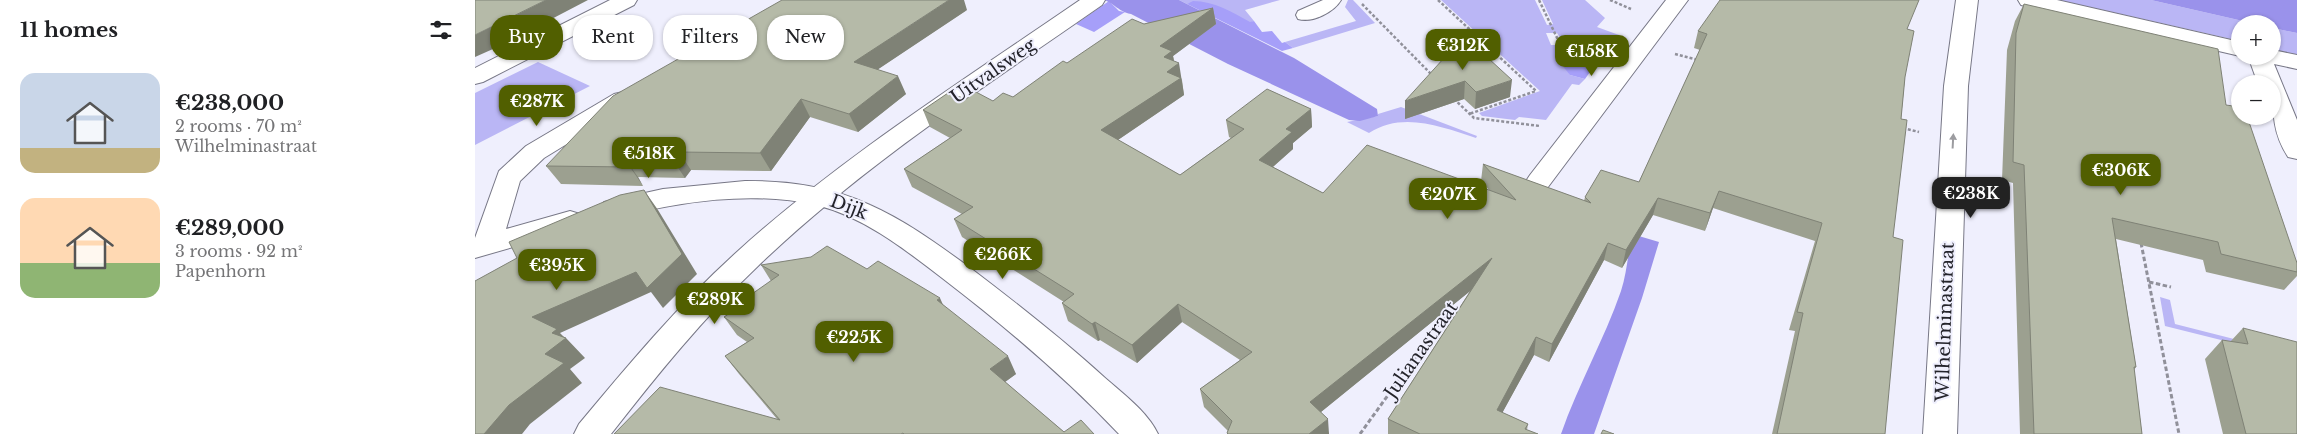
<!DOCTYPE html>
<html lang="en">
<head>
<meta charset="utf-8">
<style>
	body { margin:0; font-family:"Libre Baskerville",serif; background:#f2f2f2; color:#202124; height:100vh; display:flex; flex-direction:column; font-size:19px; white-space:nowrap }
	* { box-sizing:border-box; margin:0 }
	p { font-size:16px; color:#757577 }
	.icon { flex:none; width:28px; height:28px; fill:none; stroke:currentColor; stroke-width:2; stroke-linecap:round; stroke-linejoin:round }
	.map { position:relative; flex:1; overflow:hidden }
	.side { display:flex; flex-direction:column; background:#fff; width:475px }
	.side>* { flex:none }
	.hud { position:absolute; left:15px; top:15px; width:475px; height:45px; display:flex; gap:10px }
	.controls { position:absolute; left:1756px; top:15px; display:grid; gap:10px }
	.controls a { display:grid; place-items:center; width:50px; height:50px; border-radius:50%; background:#fff; box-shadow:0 1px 4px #0004; font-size:25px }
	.price { position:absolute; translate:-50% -42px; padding:0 11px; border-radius:10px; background:#515f00; color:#fff; font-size:16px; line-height:32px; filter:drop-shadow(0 1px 2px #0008) }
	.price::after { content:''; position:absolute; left:50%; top:30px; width:15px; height:11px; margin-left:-8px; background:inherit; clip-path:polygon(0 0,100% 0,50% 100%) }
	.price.current { background:#222; color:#fff }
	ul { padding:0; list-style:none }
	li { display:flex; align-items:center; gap:15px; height:125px; padding:0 20px }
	li span { display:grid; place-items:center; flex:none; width:140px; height:100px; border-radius:15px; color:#555 }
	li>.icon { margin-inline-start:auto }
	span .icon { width:60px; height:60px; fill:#fffc; stroke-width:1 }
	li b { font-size:21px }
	h2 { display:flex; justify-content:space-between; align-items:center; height:60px; padding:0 20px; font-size:21px }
	.pill { padding:0 18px; border-radius:20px; background:#fff; box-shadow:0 1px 4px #0004; font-size:18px; line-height:45px }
	.pill.current { background:#515f00; color:#fff }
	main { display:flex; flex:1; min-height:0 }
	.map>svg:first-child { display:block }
</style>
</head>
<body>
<main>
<section class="side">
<h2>11 homes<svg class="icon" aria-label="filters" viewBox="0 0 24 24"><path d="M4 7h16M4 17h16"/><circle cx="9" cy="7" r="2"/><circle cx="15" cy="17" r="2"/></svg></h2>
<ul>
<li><span style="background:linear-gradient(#c9d6e8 75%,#c2b280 0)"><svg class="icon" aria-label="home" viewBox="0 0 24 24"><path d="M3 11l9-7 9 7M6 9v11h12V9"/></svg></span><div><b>€238,000</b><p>2 rooms · 70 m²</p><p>Wilhelminastraat</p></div></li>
<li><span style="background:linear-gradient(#ffd9b3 65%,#8fb573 0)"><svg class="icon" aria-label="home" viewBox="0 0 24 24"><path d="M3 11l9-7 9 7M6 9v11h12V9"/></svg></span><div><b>€289,000</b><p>3 rooms · 92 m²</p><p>Papenhorn</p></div></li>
</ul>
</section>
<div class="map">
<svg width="1822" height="434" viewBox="0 0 1822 434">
	<rect width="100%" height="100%" fill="#efeffd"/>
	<!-- green -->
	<path fill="#bab6f5" d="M704,0H805L770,10L779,21L775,23C758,13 732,0 712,4Z
		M873,0H878L900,23L818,48L810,42L881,21L870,7Z
		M966,0H1060L1072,25L1078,24L1067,0H1110L1130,18L1122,27L1144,35L1126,57L1087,41L1082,33H1071L1076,45H1084L1105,54L1092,59L1095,75L1110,79L1104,85L1097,84L1071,120L1044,117L1040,120L1007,116L1004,113L1065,91Z
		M1584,0H1676L1781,24H1765V41Z
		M1798,28L1822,33V55L1798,49Z
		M63,62L115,86L0,145V93Z
		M926,107L1002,136L1001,138C967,127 928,111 894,133L872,122L903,116V114Z
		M1685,297L1695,300L1700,324L1822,355V359L1690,326Z"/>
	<!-- forest -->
	<path fill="#a69ff9" d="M634,1L644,11L650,12L619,32L601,24Z
		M718,1C739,1 757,12 775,22L779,21L787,32L797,31L807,43L810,42L818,48L807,51L712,4Z
		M1105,54L1122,62L1110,79L1095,75L1086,64L1092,59Z"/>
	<!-- water -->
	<path fill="#9a92eb" d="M629,0H704L819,58L902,109L903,116L885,121L874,120L753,64L656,14C642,11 641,4 629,0Z
		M1676,0H1822V33L1798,28V24H1781Z
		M1157,234L1184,242L1167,298L1119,434H1086C1103,385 1129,340 1146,291C1152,273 1153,252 1157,234Z"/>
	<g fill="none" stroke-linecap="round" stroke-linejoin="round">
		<defs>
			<path id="service" d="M848,0H866C859,12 838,23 823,19L821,15L823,11Z"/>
			<path id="minor" d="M135,0H162L159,5L8,82L0,84V68Z
				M1191,0H1213L1073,187L1064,190L1055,187L1051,181L1055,175Z
				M1481,0H1503L1493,86L1482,434H1448L1469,86Z
				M1543,0H1582L1765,42V56L1546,5Z
				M1798,50L1822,55V69L1799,64L1822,120V159L1813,157C1797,132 1798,112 1798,84H1783L1773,56H1798Z
				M148,92L157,94L160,99L157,104L69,158L45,181L31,229L95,211L105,214L109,221L105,228L0,258V238L24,171L51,146L139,94Z
				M270,181C313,181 355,186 395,205C431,221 462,244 494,267C540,302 586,338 629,377C647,393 672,411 683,434H644C591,378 532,328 471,281C432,251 390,217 341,205C275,190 204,202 139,218L129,216L125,209L129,202L188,189Z"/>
			<path id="tertiary" d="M605,0H630L627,5C509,87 387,166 283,266C229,317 182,375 136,434H99L104,424C154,364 205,303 263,251C368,156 489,80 605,0Z"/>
		</defs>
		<!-- service casing -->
		<use href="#service" stroke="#777786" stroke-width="2"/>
		<!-- minor casing -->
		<use href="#minor" stroke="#777786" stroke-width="2"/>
		<!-- tertiary casing -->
		<use href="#tertiary" stroke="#777786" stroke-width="2"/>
		<!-- path-far1 -->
		<path stroke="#90909a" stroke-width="2.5" stroke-dasharray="3 2" stroke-linecap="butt" d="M963,0L1061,91L994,114
			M1064,0L1084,42L1121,57
			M1135,0L1156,9
			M887,4L958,76
			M1200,54L1223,60
			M979,99L999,118L1065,126
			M1428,128L1444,132"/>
		<!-- path -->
		<path stroke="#90909a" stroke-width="3" stroke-dasharray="4.5 2.5" stroke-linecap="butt" d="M1666,243L1704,434
			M1674,282L1696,287
			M885,434L978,305"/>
		<!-- service -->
		<use href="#service" fill="#fff" fill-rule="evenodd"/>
		<!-- minor -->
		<use href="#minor" fill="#fff" fill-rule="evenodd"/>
		<!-- tertiary -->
		<use href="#tertiary" fill="#fff" fill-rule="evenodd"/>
	</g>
	<!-- wall -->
	<path fill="#9ca090" d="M1549,4L1751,105L1822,263V276L1809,290L1731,272L1728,260L1641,239L1661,367L1659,370L1667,434H1545L1538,183L1527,180L1532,50L1540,21Z
		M738,8L741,24L698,56L699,61L707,80L709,95L643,140L705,175L756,138L754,137L751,120L836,109L837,127L818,143V149L798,167L848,193L1015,191L1006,181L1008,164L1109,201L1110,197L1164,182L1225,50L1219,48L1223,31L1432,29L1430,77L1426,119L1418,237L1410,434H1297L1320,331L1314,330L1340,241L1238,208L1230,231L1178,215L1147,268L1129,260L1074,362L1059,355L1027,413L1053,424L1052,430L1063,434H913V419L995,291L846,412L854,434H752L753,431L729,407L725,389L765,360L707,322L662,363L625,340L623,341L593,321L587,303L589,302L487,237L479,219L487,214L437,187L429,169L475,138L455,127L448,110L491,99L518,101L538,97L592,63L669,24Z
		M492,10L403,69L431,94L383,132L335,117L296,171L216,170L210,178L163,177L168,186L86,184L71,166Z
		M989,36L1035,97L1000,109L989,99L930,119Z
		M286,265L392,269L468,305L541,374L530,382L589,432L619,434H139L302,419L264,374L250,356L272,342L262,335L249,317L266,306L264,303L296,281Z
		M1768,328L1822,434H1748L1730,359L1747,340L1755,342Z"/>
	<!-- shaded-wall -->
	<path fill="#7f8276" d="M71,0H113L27,45L0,57V35Z
		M474,0H489L492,10L387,80L379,62Z
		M738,8L741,24L698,56L700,66L704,63L709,95L631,148L626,130L685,46Z
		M423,76L431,94L383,132L374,114Z
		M1037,80L1035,97L1000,109L1001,92Z
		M990,81L989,99L930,119V101Z
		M326,99L335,117L296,171L285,153Z
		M836,109L837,127L818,143V149L786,177L784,160L811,129Z
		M204,152L216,170L210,178L197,159Z
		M150,159L163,177L168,186L155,167Z
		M169,190L183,210L222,274L188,308L176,292L85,333L91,339V338L110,358L95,369L107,383L55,424L47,434H9L70,354L57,317Z
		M1244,191L1238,208L1230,231L1235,213Z
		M1183,198L1178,215L1147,268L1151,250Z
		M1133,243L1129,260L1074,362L1077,344Z
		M1017,258L1015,275L836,420L835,402Z
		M465,298L473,316L462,300Z
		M703,304L707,322L662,363L657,345Z
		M620,322L625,340L623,341L617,324Z
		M1061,337L1059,355L1019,428L1022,410Z
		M533,356L541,374L523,387L515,369Z
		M853,419L854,434H834Z"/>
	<!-- building -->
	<path fill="#b5baa8" stroke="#7f8276" d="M0,0H71L0,35Z
		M307,0H474L379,62L423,76L374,114L326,99L285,153L204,152L197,159H150L155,167L71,166L138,96Z
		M1245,0H1444L1432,29L1439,31L1430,77L1426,119L1432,120L1418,237L1428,240L1410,434H1302L1328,313L1322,312L1347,223L1244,191L1235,213L1183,198L1151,250L1133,243L1077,344L1061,337L1022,410L1053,424L1050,429L1063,434H945L913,419L1017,258L835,402L853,419L834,434H753L752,433L757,421L725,389L777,352L703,304L657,345L620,322L617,324L587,303L599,294L479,219L498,207L429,169L487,130L448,110L473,93L491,99L501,92L518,101L528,93L538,97L588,61L592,63L657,19L669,24L738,8L685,46L697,51L689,57L704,63L692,72L706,78L626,130L705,175L769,129L751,120L792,89L836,109L811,129L817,132L784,160L848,193L892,145L1041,200L1008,164L1116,203L1110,197L1126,170L1164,182L1232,34L1223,31Z
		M1549,4L1743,49L1751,105L1765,107V116H1772L1822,263V272L1746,254L1743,242L1637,218L1661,367H1659L1667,434H1559L1549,165L1538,162L1541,33Z
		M989,36L1037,80L1001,92L990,81L930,101Z
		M169,190L207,254L172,288L161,272L57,317L82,329L77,333L91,338L70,354L89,363L34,405L9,434H0V281L42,258L34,242L145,195Z
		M352,246L392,269L403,261L465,298L462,300L533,356L515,369L589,432L606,420L619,434H429L428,433L426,434H139L185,387L305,420L250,356L279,338L249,317L267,305L264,303L304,275L286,265L336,257Z
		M1768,328L1822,342V434H1771L1747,340L1773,344Z
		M1128,430L1139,434H1126Z"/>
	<!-- one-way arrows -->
	<defs><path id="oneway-solid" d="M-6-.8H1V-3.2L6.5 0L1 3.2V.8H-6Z" transform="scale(1.25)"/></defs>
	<use fill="#9c9ca0" href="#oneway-solid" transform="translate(1478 141) rotate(-87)"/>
	<g text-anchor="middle" stroke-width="4" stroke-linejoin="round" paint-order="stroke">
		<!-- street labels -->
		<g font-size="18" fill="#24242b" stroke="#efeffd">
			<text transform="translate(518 71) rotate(-35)" y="6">Uitvalsweg</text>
			<text transform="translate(374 207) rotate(21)" y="6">Dijk</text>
			<text transform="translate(1470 322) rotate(-88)" y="6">Wilhelminastraat</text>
			<text transform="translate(946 350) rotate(-55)" y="6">Julianastraat</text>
		</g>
	</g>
</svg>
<div class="controls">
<a>+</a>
<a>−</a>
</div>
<b class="price" style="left:988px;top:71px">€312K</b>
<b class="price" style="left:1117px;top:77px">€158K</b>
<b class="price" style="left:62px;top:127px">€287K</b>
<b class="price" style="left:174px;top:179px">€518K</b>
<b class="price" style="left:1646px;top:196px">€306K</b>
<b class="price current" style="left:1496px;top:219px">€238K</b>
<b class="price" style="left:973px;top:220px">€207K</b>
<b class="price" style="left:528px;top:280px">€266K</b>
<b class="price" style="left:82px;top:291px">€395K</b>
<b class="price" style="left:240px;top:325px">€289K</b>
<b class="price" style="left:379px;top:363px">€225K</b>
<div class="hud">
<a class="pill current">Buy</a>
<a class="pill">Rent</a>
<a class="pill">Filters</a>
<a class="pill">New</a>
</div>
</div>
</main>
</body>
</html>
